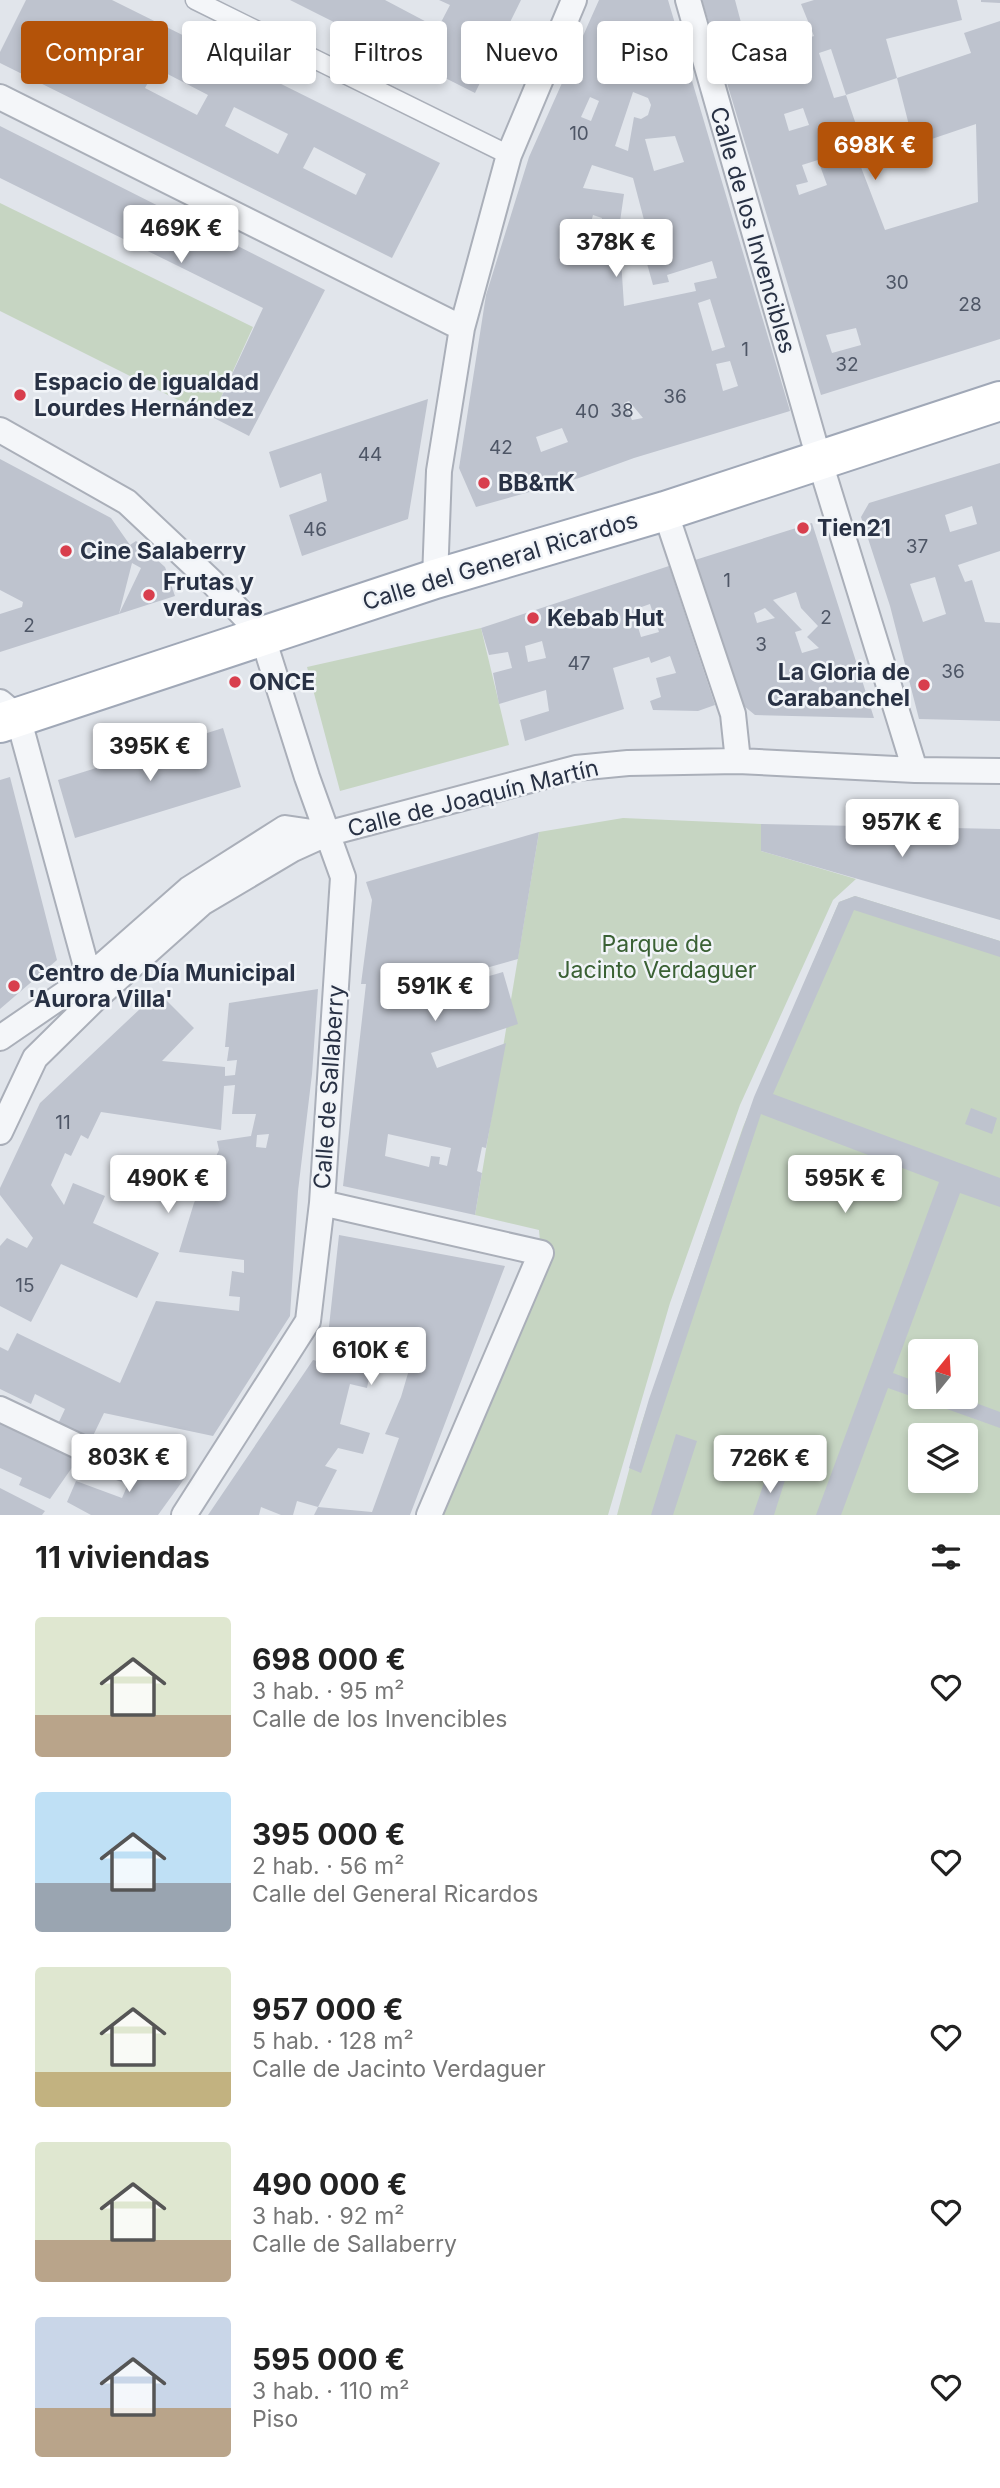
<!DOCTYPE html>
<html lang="es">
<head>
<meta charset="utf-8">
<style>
	body { margin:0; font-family:Inter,sans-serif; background:#f2f2f2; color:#222; height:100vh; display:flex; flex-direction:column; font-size:26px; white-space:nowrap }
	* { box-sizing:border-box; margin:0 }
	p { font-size:23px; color:#767676 }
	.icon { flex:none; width:38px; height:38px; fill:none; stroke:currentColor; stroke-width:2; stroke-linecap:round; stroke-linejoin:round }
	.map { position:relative; height:1515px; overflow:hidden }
	.details { display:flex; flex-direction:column; background:#fff; flex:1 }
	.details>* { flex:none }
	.top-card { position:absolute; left:21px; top:21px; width:959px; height:63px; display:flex; gap:14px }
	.needle { width:46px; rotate:18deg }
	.controls { position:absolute; left:908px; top:1339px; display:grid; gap:14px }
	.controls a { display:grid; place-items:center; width:70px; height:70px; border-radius:7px; background:#fff; box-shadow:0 4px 10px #0003; font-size:35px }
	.price { position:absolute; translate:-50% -60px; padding:0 16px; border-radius:7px; background:#fff; color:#222; font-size:23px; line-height:46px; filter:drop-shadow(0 2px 4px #0008) }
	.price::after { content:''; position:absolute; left:50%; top:42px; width:21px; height:16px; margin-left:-10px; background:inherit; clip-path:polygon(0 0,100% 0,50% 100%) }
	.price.selected { background:#b45309; color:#fff }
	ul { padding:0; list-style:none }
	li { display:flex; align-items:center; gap:21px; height:175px; padding:0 35px }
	li span { display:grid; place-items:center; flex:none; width:196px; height:140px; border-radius:7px; color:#555 }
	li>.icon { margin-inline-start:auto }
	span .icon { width:84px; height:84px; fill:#fffc; stroke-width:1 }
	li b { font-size:30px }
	h2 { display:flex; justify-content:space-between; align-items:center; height:84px; padding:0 35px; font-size:30px }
	.tag { padding:0 24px; border-radius:7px; background:#fff; box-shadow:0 4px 10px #0003; font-size:24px; line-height:63px }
	.tag.selected { background:#b45309; color:#fff }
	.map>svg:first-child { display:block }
</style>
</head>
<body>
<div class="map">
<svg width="1000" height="1515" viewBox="0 0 1000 1515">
	<rect width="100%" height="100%" fill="#e1e5eb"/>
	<!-- green -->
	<path fill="#c6d5c2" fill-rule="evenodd" d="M0,203L253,327L212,417L0,311Z
		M481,628L509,745L340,791L307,667Z
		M623,818L761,824V851L856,879L833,900L740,1105L670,1303L608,1515H429L541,1253L539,1230L475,1215L539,832Z
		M855,896L1000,941V1515H617L641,1425L743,1127L839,902ZM920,1351H966V1396H920ZM920,1435H966V1480H920Z"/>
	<!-- building -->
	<path fill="#bec3ce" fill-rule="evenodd" d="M26,0H112L440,163L392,258L0,63V52ZM76,29L131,54L121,75L67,48ZM156,68L208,95L197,115L145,88ZM234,107L288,134L278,154L225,126ZM314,147L366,174L356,195L303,168Z
		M290,0H385L438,28L450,5L439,0H521L475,93Z
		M599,0H668L790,411L634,458L579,478L476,507L459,468L486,295L529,157ZM633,92L648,98L651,105L648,115L641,119L634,117L628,151L615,146ZM590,97L599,101L591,121L581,117ZM675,136L684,162L654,171L645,139ZM592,165L633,178L654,258L646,260L653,285L669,282L667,275L712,261L717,278L694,283L696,291L624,306L619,228L624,194L583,188ZM593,215L602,218L600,232L588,234ZM710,299L725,347L712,351L698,303ZM730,361L738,386L723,391L716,364ZM629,401L643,418L632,420L624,403ZM562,428L568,442L541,452L536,437Z
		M702,0H735L747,45L763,38L768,51L814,36L801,4L814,0H957L962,20L886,39L897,78L971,53L964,33L1000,21V339L821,395ZM831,49L846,95L897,78L914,145L976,124L978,202L885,230L859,162L868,160L846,95L834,98L819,53ZM803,108L809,125L789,131L784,114ZM818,160L827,185L799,195L796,185L808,182L802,165ZM856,328L861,345L832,353L826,335Z
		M981,0H1000V3L981,2Z
		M0,126L325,290L249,436L212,417L263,308L0,178Z
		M428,399L408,519L302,556L289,515L327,501L321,473L280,488L269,452Z
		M0,459L111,518L130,545L136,541L165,567L175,596L119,614L141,568L132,563L119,614L0,652V614L22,607L23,602L0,590Z
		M1000,463V551L958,565L965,582L972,580L985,622L1000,623V721L919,719L890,606L861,517L869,503ZM972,506L977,524L950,532L945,515ZM935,577L946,614L923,622L910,584Z
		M812,523L874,718L755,715L744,706L695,560ZM796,592L801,608L818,626L807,637L819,648L802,653L795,632L802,630L773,600ZM765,608L775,618L757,623L754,613Z
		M669,566L715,705L698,711L653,710L650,701L661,697L656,678L676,673L670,656L651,663L649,657L613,668L624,709L525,741L520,720L549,711L546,690L499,704L493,673L512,668L508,652L489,655L481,628ZM650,604L659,632L641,637L633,610ZM542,641L546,658L528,662L525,646Z
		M223,728L241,787L75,838L58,780Z
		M10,777L57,960L0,1009V780Z
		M761,824L1000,829V920L761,851Z
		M539,832L518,959L433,983L422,982L404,987L400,1002L503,972L518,1024L431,1053L437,1068L506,1043L486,1148L482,1147L477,1171L482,1173L475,1215L343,1186L366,984H361L372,900L366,882ZM388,1134L451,1148L447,1166L439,1164L440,1157L431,1156L429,1167L385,1156Z
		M855,896L1000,941V957L854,910L773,1094L1000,1178V1207L960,1193L893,1373L920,1383V1396H957L1000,1412V1428L888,1388L841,1515H816L939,1182L761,1114L641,1473L629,1468L649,1399L754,1097L839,902Z
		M318,989L312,1074L298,1191L290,1316L213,1436L104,1413L91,1440L58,1424L65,1409L35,1394L31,1404L0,1389V1347L8,1351L17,1333L120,1383L156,1301L239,1311L240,1297L229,1296L232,1271L244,1273V1260L179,1252L194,1203L219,1150L217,1141L251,1136L256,1114H232L235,1085L224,1086L221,1130L101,1112L88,1139L81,1135L71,1156L65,1153L51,1185L64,1205L73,1183L105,1196L93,1223L159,1253L137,1298L61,1264L31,1322L0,1306V1246L7,1238L27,1248L33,1238L0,1195V1188L40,1103L158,992L194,1028L162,1061L225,1067V1076L235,1075L237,1060L227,1061L229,1047H225L229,1003ZM269,1134L266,1148L256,1147L257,1135Z
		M971,1108L997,1118L992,1134L965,1124Z
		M339,1235L505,1266L410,1515H314L318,1507L297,1501L293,1515H281L261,1507L259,1515H208L313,1360L325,1363ZM377,1338L416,1346L401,1397L385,1434L399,1438L372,1512L318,1507L337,1470L325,1466L338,1448L363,1454L370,1433L340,1424L350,1384L367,1388Z
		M0,1421L78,1459L50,1499L19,1485L22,1478L0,1468Z
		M676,1434L697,1441L673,1515H651Z
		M133,1462L184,1479L158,1515H91L67,1502L76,1481L122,1498L128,1484L116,1480L119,1471L129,1475Z
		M768,1471L786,1477L774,1515H753Z
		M0,1488L45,1511L42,1515H0Z"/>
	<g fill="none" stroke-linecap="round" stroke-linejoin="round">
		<defs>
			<path id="pedestrian" d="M195,0L509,155"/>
			<path id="minor" d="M688,0L819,459L915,770
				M0,97L462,328
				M0,430L127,502L212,582L262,635L307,777L343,877L322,1203L308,1321L184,1515
				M665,511L733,714L738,761
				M435,579L439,471L462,328L509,155L574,0
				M0,702L18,717L89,977
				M0,1038L89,977L189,889L285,828L326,834
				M0,1132L35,1058L98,996L202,903L293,849L326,834L576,768L628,763L738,761L915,770L1000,771
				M322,1203L541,1253L429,1515
				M0,1409L80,1447"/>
			<path id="primary" d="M0,723L435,579L665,511L1000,401"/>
		</defs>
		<!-- pedestrian casing -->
		<use href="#pedestrian" stroke="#aaafb9" stroke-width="21"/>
		<!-- minor casing -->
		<use href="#minor" stroke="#aaafb9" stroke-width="28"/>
		<!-- primary casing -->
		<use href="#primary" stroke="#a0a8b7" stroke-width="42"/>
		<!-- pedestrian -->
		<use href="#pedestrian" stroke="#f4f6f9" stroke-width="18"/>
		<!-- minor -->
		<use href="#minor" stroke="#f4f6f9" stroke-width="24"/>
		<!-- primary -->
		<use href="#primary" stroke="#fff" stroke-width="38"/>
	</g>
	<!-- markers -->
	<g fill="#d83e4d" stroke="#f1f4f8" stroke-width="2.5">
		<circle cx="20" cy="395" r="7"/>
		<circle cx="484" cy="483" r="7"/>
		<circle cx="803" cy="528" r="7"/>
		<circle cx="66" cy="551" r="7"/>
		<circle cx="149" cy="595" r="7"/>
		<circle cx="533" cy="618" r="7"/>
		<circle cx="235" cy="682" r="7"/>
		<circle cx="924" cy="685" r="7"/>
		<circle cx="14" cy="986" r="7"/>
	</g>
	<g text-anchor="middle" stroke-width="5" stroke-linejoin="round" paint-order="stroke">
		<!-- number labels -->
		<g font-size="19" fill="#4e5666">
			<text x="579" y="140">10</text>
			<text x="897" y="289">30</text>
			<text x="970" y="311">28</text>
			<text x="745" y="356">1</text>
			<text x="847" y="371">32</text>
			<text x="675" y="403">36</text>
			<text x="622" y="417">38</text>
			<text x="587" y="418">40</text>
			<text x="501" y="454">42</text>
			<text x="370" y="461">44</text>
			<text x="315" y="536">46</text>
			<text x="917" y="553">37</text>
			<text x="727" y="587">1</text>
			<text x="826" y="624">2</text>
			<text x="29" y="632">2</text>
			<text x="761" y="651">3</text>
			<text x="579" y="670">47</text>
			<text x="953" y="678">36</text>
			<text x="63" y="1129">11</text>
			<text x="25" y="1292">15</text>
		</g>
		<!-- street labels -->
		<g font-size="23" fill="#283144" stroke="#f1f4f8">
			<text transform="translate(753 230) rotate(74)" y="8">Calle de los Invencibles</text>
			<text transform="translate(500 561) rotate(-17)" y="8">Calle del General Ricardos</text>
			<text transform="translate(473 798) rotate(-14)" y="8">Calle de Joaquín Martín</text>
			<text transform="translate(329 1087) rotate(-86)" y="8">Calle de Sallaberry</text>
		</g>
		<!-- poi labels -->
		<g font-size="23" font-weight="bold" fill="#283144" stroke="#f1f4f8" text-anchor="start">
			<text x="34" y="390">Espacio de igualdad<tspan x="34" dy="26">Lourdes Hernández</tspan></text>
			<text x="498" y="491">BB&amp;πK</text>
			<text x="817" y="536">Tien21</text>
			<text x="80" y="559">Cine Salaberry</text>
			<text x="163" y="590">Frutas y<tspan x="163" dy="26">verduras</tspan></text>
			<text x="547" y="626">Kebab Hut</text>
			<text x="910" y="680" text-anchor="end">La Gloria de<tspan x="910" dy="26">Carabanchel</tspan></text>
			<text x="249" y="690">ONCE</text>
			<text x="28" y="981">Centro de Día Municipal<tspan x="28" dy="26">'Aurora Villa'</tspan></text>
		</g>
		<!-- park labels -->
		<g font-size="23" fill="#3a6134" stroke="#f1f4f8">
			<text x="657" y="952">Parque de<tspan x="657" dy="26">Jacinto Verdaguer</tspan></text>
		</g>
	</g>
</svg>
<div class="controls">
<a><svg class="needle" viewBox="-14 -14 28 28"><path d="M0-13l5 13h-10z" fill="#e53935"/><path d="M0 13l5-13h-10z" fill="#767676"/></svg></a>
<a><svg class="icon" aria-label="layers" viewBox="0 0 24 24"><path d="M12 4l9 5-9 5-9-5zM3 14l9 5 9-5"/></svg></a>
</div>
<b class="price selected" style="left:875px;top:182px">698K €</b>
<b class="price" style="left:181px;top:265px">469K €</b>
<b class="price" style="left:616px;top:279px">378K €</b>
<b class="price" style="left:150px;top:783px">395K €</b>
<b class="price" style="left:902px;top:859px">957K €</b>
<b class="price" style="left:435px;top:1023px">591K €</b>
<b class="price" style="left:168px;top:1215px">490K €</b>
<b class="price" style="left:845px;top:1215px">595K €</b>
<b class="price" style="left:371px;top:1387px">610K €</b>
<b class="price" style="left:129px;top:1494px">803K €</b>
<b class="price" style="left:770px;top:1495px">726K €</b>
<div class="top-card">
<a class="tag selected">Comprar</a>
<a class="tag">Alquilar</a>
<a class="tag">Filtros</a>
<a class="tag">Nuevo</a>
<a class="tag">Piso</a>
<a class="tag">Casa</a>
</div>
</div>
<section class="details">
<h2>11 viviendas<svg class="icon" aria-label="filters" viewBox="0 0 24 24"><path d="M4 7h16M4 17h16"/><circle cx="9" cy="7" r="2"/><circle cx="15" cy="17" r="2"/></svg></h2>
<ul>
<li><span style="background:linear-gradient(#dfe7d0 70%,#b9a48a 0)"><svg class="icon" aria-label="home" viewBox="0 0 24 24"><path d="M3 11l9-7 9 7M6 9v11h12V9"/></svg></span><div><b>698 000 €</b><p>3 hab. · 95 m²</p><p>Calle de los Invencibles</p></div><svg class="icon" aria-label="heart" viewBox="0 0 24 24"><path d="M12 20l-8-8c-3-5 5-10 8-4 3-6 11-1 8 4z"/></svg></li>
<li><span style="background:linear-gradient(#bfe0f5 65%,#9aa5b1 0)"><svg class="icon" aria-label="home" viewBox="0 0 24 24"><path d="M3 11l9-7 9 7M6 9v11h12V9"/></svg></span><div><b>395 000 €</b><p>2 hab. · 56 m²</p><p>Calle del General Ricardos</p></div><svg class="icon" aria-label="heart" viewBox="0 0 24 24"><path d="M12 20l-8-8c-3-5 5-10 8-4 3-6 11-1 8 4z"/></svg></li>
<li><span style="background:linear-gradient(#dfe7d0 75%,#c2b280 0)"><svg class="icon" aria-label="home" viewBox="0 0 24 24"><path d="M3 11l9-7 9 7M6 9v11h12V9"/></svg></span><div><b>957 000 €</b><p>5 hab. · 128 m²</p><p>Calle de Jacinto Verdaguer</p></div><svg class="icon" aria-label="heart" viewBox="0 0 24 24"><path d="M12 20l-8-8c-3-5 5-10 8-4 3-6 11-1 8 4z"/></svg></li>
<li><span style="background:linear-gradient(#dfe7d0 70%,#b9a48a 0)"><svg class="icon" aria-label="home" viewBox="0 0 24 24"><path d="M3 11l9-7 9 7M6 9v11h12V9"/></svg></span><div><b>490 000 €</b><p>3 hab. · 92 m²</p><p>Calle de Sallaberry</p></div><svg class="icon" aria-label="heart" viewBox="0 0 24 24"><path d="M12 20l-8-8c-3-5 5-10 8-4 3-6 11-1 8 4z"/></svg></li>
<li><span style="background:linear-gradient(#c9d6e8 65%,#b9a48a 0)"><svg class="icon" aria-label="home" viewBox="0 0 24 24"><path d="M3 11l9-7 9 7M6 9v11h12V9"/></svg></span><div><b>595 000 €</b><p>3 hab. · 110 m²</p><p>Piso</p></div><svg class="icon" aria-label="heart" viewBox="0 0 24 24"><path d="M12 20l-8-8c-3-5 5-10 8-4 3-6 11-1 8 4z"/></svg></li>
</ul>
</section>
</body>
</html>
